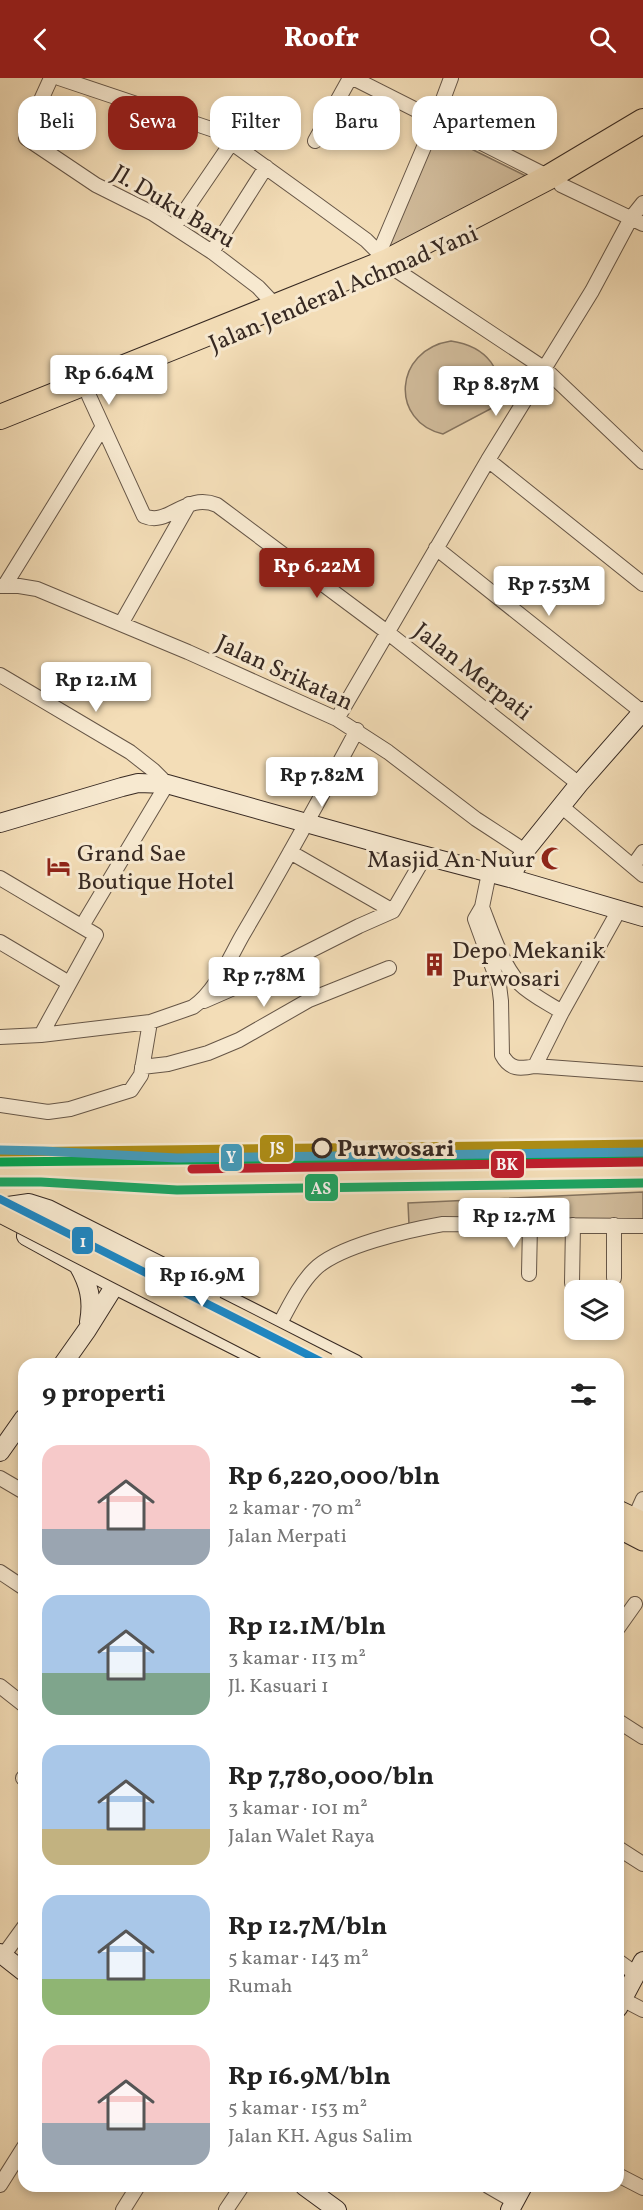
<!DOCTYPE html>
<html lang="id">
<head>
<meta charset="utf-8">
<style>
	body { margin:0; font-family:Vollkorn,serif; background:#f6f6f6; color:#222; height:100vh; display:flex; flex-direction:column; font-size:22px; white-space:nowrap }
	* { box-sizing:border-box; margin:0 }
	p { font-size:20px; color:#767676 }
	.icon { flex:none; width:33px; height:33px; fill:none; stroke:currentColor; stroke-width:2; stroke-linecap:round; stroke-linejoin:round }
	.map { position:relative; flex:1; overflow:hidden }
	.sheet { position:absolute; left:18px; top:1280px; width:606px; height:834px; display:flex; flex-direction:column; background:#fff; border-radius:18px; box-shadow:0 3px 9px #0003 }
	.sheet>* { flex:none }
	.hud { position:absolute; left:18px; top:18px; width:608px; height:54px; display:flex; gap:12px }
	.fabs { position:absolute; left:564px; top:1202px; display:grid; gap:12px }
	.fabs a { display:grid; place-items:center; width:60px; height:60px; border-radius:12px; background:#fff; box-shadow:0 3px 9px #0003; font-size:30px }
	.price { position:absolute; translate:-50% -51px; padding:0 14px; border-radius:6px; background:#fff; color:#222; font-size:20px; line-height:39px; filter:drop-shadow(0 2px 3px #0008) }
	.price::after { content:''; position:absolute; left:50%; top:36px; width:18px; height:14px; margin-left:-9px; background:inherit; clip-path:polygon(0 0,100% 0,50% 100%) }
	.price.active { background:#8f2418; color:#fff }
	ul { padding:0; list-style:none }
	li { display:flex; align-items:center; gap:18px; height:150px; padding:0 24px }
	li span { display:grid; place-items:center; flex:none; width:168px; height:120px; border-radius:18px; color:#555 }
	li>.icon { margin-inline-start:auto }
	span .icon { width:72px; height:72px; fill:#fffc; stroke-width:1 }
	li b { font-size:26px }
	h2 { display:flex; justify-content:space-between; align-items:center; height:72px; padding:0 24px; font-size:26px }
	.tag { padding:0 21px; border-radius:18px; background:#fff; box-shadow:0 3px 9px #0003; font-size:21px; line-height:54px }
	.tag.active { background:#8f2418; color:#fff }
	header { display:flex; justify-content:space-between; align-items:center; height:78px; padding:0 24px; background:#8f2418; color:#fff; font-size:27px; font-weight:800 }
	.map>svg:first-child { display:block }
</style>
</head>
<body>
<header><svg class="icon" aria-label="back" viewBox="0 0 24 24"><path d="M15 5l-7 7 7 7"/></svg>Roofr<svg class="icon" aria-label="search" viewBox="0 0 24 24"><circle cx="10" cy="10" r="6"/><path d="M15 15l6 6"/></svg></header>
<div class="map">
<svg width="643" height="2132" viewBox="0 0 643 2132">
	<rect width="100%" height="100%" fill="#f3ddb7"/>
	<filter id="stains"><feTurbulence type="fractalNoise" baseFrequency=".00333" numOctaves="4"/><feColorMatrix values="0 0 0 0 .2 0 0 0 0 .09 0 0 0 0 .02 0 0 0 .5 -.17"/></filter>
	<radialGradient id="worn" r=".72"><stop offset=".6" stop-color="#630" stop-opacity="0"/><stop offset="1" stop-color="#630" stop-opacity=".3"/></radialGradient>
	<!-- green -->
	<path fill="#d3be9e" stroke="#857460" stroke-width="1.5" d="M435,53L530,100L386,171Z
		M451,263C485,268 508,292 496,328L443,356C390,344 393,272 451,263Z
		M643,1114V1143L409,1147L408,1125Z"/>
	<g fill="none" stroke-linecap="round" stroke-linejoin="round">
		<defs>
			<path id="street" d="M51,0L26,55V60L96,107L152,135L212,174L258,209L276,228
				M59,0L214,52L318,127L366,162L379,175
				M353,0L549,99
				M451,0L435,43L379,175L396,192L545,291L643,384
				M315,63L350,0
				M561,107L643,146
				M174,149L232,64
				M212,174L266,89
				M89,318L144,438C169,449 185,414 217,427L387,554L579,706
				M488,382L643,506
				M436,470L642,634
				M5,507L102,350
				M0,508H19L37,511L188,574L337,641L388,674L476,741L525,773
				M121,546L189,426
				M0,597L130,674L153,692L167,706L82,848
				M337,641L488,382L592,213L631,140L643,125
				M561,728L643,797
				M290,774L393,833
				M633,788L643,774
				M489,795L482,829L475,841L499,907L501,923L502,977C510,992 520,991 535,988L643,996
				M0,800L96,857L41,957
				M482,829C492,855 501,884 519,905C531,917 548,925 562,934
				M0,864L69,905
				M204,923L252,902L359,848L393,833L425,778
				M0,959L41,957L150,944L193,929C216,913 229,881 242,858C282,790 320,721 357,652
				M535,988L562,934L619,832
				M142,989L168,986L208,975L239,962L309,922L389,890
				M0,1027L48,1034L70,1031L131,1012L141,997L150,944
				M529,1196L530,1147
				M614,1200V1147
				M572,1205L573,1147
				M279,1247C289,1229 299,1207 314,1192C337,1168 409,1152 443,1146L643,1148
				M0,1400L24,1414
				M634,1441L643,1421
				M0,1494L24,1510
				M618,1550L635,1526
				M0,1608L24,1627
				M618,1643L643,1659
				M23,1700L24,1699
				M618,1770L643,1786
				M3,1878L24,1849
				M618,1883L636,1896
				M622,1921L643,1932
				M618,2097L643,2110
				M0,2107L24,2069
				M488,2108L514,2123
				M123,2132L138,2108
				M226,2132L242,2108"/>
			<path id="secondary" d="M0,745L122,709L138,705L167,706L403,772L510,800L643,839
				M510,800L525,773L579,706L643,633
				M0,1129L29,1125L48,1131L355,1286
				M26,1158L115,1207L272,1286
				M78,1187C89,1206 93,1222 89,1244
				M63,1286L87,1252L122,1196
				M0,1374L24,1340
				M0,1875L24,1894
				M618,1930L643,1883
				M304,2108L337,2132
				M510,2132L523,2108"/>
			<path id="primary" d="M618,1433L643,1445
				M618,1449L643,1462"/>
			<path id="highway" d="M0,339L388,183L549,99L643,43"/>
		</defs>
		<!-- street casing -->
		<use href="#street" stroke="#665647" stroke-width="16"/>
		<!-- secondary casing -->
		<use href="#secondary" stroke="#372922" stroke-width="20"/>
		<!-- primary casing -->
		<use href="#primary" stroke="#372922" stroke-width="23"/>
		<!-- highway casing -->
		<use href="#highway" stroke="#372922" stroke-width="26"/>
		<!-- street -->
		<use href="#street" stroke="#f7e9d0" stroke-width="14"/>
		<!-- secondary -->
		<use href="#secondary" stroke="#f7e9d0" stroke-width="18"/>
		<!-- primary -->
		<use href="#primary" stroke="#f3ddb7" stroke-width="21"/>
		<!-- highway -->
		<use href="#highway" stroke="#f3ddb7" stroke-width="24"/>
		<defs>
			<path id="primary-bridge" d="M215,1229L327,1286"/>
			<path id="highway-bridge" d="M0,1132L299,1286"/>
		</defs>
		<!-- primary-bridge casing -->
		<use href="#primary-bridge" stroke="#372922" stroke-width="23" stroke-linecap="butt"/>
		<!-- highway-bridge casing -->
		<use href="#highway-bridge" stroke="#372922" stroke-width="26" stroke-linecap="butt"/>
		<!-- primary-bridge -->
		<use href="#primary-bridge" stroke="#f3ddb7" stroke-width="21"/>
		<!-- highway-bridge -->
		<use href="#highway-bridge" stroke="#f3ddb7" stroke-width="24"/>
		<defs>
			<path id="bus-1" d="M0,1121L326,1286"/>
		</defs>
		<!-- bus-1 casing -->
		<use href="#bus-1" stroke="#f7e9d0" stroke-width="12"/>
		<!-- bus-1 -->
		<use href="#bus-1" stroke="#1d87c4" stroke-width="8"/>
		<defs>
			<path id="rail-1" d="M0,1074L643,1066"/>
			<path id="rail-2" d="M0,1084L643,1077"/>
			<path id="rail-3" d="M0,1072L43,1073L177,1080L643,1074"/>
			<path id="rail-4" d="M0,1104H41L177,1112L643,1105"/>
			<path id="rail-5" d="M192,1091L643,1084"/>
		</defs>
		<!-- rail-1 casing -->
		<use href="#rail-1" stroke="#f7e9d0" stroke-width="14"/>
		<!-- rail-2 casing -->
		<use href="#rail-2" stroke="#f7e9d0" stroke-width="14"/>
		<!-- rail-3 casing -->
		<use href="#rail-3" stroke="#f7e9d0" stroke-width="14"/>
		<!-- rail-4 casing -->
		<use href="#rail-4" stroke="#f7e9d0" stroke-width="14"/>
		<!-- rail-5 casing -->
		<use href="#rail-5" stroke="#f7e9d0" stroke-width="14"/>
		<!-- rail-1 -->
		<use href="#rail-1" stroke="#ad8c15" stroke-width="9"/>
		<!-- rail-2 -->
		<use href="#rail-2" stroke="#00a651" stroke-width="9"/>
		<!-- rail-3 -->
		<use href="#rail-3" stroke="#429cbd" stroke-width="9"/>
		<!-- rail-4 -->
		<use href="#rail-4" stroke="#1aa663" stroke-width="9"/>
		<!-- rail-5 -->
		<use href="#rail-5" stroke="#be1e2d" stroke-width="9"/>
	</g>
	<!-- icons -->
	<defs>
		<symbol id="mosque-bare" viewBox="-9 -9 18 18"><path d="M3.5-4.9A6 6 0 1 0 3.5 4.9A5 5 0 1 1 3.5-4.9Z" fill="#8f2418" stroke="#f7e9d0" stroke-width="2.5" paint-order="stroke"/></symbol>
		<symbol id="hotel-bare" viewBox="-9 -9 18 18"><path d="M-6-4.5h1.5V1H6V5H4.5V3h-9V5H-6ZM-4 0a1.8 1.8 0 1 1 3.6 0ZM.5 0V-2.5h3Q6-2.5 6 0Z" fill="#8f2418" stroke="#f7e9d0" stroke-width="2.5" paint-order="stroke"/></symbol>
		<symbol id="building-bare" viewBox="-9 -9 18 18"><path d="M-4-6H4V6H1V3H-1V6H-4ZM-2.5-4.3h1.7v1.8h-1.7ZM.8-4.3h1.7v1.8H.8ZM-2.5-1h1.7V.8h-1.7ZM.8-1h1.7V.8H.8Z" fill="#8f2418" stroke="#f7e9d0" stroke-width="2.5" paint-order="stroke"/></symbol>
	</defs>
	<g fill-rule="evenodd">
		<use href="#mosque-bare" x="536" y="764" width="33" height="33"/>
		<use href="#hotel-bare" x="42" y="772" width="33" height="33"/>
		<use href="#building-bare" x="418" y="870" width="33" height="33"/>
	</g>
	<!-- markers -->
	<circle fill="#f7e9d0" stroke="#372922" stroke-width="3" cx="322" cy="1070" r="9"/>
	<g text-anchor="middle" stroke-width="6" stroke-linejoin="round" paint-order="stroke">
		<!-- street labels -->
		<g font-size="24" fill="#372922" stroke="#f7e9d0">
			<text transform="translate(174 128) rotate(31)" y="8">Jl. Duku Baru</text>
			<text transform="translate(343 210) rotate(-23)" y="8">Jalan Jenderal Achmad Yani</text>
			<text transform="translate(473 593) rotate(38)" y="8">Jalan Merpati</text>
			<text transform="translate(285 594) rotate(25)" y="8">Jalan Srikatan</text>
		</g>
		<!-- poi labels -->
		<g font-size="24" fill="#372922" stroke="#f7e9d0" text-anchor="start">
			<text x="77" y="783">Grand Sae<tspan x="77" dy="28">Boutique Hotel</tspan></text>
			<text x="535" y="789" text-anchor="end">Masjid An Nuur</text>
			<text x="452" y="880">Depo Mekanik<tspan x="452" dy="28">Purwosari</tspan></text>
		</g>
		<!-- stop labels -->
		<g font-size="24" font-weight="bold" fill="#372922" stroke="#f7e9d0" text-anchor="start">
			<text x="337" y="1078">Purwosari</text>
		</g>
	</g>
	<g stroke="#f7e9d0" stroke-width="2">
		<rect x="259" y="1056" width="35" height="29" rx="6" fill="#ad8c15"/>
		<rect x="220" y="1065" width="23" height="29" rx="6" fill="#429cbd"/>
		<rect x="490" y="1072" width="35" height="29" rx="6" fill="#be1e2d"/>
		<rect x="304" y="1095" width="35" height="29" rx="6" fill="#1aa663"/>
		<rect x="71" y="1148" width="23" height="29" rx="6" fill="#1d87c4"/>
	</g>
	<g font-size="16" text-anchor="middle" font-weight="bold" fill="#fff">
		<text x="277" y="1076">JS</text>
		<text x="231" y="1085">Y</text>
		<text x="507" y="1092">BK</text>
		<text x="321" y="1116">AS</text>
		<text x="83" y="1169">1</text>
	</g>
	<rect width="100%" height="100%" filter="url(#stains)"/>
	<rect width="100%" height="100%" fill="url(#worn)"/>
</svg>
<div class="fabs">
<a><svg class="icon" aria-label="layers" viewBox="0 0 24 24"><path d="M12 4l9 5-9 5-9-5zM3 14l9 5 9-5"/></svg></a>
</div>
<b class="price" style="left:109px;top:328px">Rp 6.64M</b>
<b class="price" style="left:496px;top:339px">Rp 8.87M</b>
<b class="price active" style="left:317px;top:521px">Rp 6.22M</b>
<b class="price" style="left:549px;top:539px">Rp 7.53M</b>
<b class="price" style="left:96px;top:635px">Rp 12.1M</b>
<b class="price" style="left:322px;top:730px">Rp 7.82M</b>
<b class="price" style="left:264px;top:930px">Rp 7.78M</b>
<b class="price" style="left:514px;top:1171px">Rp 12.7M</b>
<b class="price" style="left:202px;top:1230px">Rp 16.9M</b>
<div class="hud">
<a class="tag">Beli</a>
<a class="tag active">Sewa</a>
<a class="tag">Filter</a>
<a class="tag">Baru</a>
<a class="tag">Apartemen</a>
</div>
<section class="sheet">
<h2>9 properti<svg class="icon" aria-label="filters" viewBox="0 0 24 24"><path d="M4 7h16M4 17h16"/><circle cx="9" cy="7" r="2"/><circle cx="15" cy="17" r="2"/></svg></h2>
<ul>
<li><span style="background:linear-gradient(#f6c9c9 70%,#9aa5b1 0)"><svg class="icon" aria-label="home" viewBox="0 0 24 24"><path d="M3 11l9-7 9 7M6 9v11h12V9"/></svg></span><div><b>Rp 6,220,000/bln</b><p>2 kamar · 70 m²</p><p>Jalan Merpati</p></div></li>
<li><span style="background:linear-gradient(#a9c7e8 65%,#7fa58c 0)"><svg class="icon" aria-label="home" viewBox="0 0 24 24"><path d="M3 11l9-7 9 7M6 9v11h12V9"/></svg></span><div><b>Rp 12.1M/bln</b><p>3 kamar · 113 m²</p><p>Jl. Kasuari 1</p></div></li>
<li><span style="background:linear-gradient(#a9c7e8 70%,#c2b280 0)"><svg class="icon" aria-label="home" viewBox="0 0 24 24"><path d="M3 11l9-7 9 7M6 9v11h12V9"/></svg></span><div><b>Rp 7,780,000/bln</b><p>3 kamar · 101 m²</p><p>Jalan Walet Raya</p></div></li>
<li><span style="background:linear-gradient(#a9c7e8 70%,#8fb573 0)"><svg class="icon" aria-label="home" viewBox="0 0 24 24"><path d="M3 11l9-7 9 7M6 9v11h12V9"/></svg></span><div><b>Rp 12.7M/bln</b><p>5 kamar · 143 m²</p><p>Rumah</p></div></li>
<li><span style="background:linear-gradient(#f6c9c9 65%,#9aa5b1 0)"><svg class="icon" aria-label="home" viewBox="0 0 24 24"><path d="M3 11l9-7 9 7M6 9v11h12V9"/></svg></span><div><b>Rp 16.9M/bln</b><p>5 kamar · 153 m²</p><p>Jalan KH. Agus Salim</p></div></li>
</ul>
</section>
</div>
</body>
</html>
